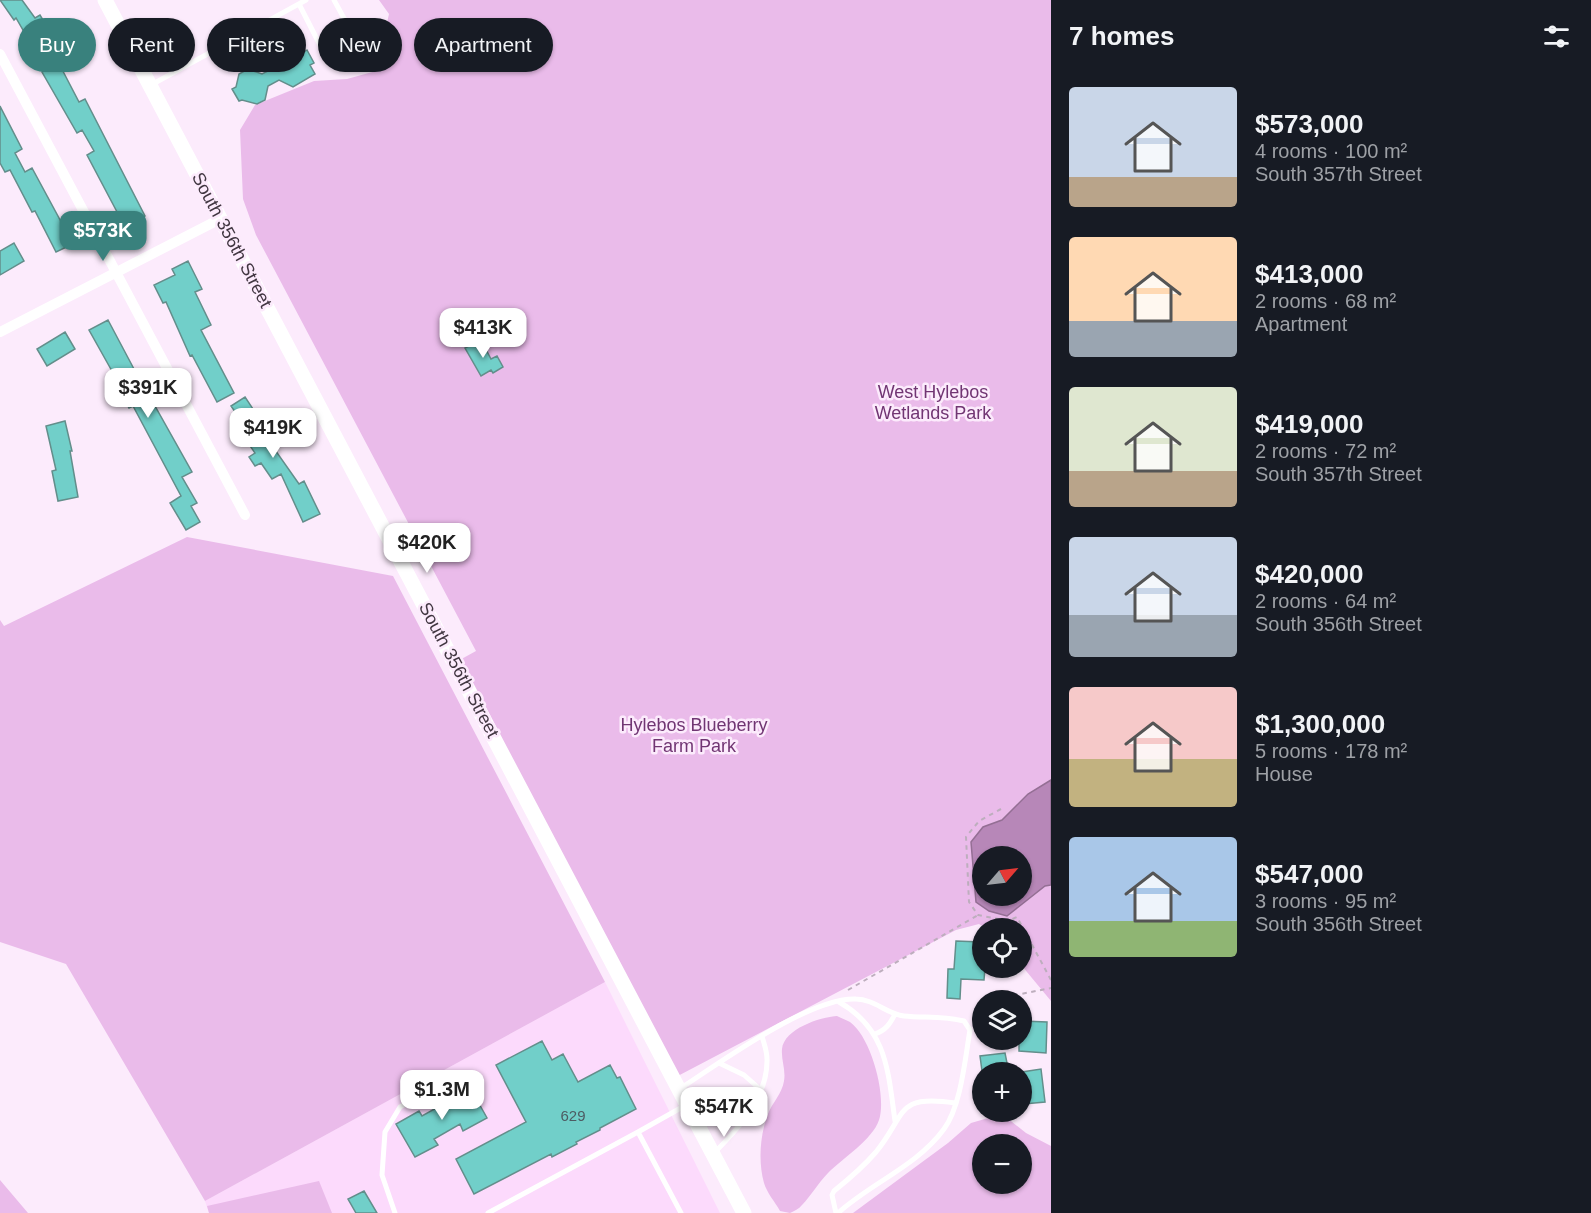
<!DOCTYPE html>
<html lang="en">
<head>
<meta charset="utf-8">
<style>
	body { margin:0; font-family:Helvetica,sans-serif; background:#20242c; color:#f1f3f6; height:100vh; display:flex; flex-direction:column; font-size:22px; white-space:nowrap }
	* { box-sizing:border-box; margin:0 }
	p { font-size:20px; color:#9ea1a6 }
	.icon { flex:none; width:33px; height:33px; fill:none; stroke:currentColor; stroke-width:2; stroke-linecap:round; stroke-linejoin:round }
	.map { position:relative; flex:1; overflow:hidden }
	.sheet { display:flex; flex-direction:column; background:#171b24; width:540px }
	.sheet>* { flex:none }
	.guide { position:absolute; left:18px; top:18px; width:570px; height:54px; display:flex; gap:12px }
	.needle { width:39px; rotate:62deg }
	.tools { position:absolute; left:972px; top:846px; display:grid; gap:12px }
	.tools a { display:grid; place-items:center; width:60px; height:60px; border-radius:50%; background:#171b24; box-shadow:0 2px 4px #0004; font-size:30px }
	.price { position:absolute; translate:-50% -51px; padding:0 14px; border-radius:12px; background:#fff; color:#222; font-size:20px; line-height:39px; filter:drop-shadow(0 2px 3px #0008) }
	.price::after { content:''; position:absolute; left:50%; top:36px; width:18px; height:14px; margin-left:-9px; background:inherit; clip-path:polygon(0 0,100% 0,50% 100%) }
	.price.active { background:#39817d; color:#fff }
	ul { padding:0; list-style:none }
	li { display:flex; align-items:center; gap:18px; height:150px; padding:0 18px }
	li span { display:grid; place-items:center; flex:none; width:168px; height:120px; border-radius:6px; color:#555 }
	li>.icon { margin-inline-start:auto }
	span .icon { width:72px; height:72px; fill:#fffc; stroke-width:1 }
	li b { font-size:26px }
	h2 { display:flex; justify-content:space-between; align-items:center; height:72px; padding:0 18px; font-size:26px }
	.tag { padding:0 21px; border-radius:27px; background:#171b24; box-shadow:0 2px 4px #0004; font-size:21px; line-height:54px }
	.tag.active { background:#39817d; color:#fff }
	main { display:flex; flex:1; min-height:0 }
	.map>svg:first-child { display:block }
</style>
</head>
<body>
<main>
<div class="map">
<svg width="1051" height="1213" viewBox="0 0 1051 1213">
	<rect width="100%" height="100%" fill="#fcebfc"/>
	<!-- built -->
	<path fill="#fcdafc" d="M605,982L720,1213H209L205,1201Z"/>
	<!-- green -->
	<path fill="#eabbea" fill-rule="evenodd" d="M379,0H1051V874L1002,820L983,827L976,902L1007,916L1045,886L1051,885V1001L1022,966V928H985L979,924L956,930L674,1078L456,662L476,651L256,235L243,199L240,130L255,105L314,81L347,79L376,71L389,14Z
		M187,537L393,576L605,982L205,1201L66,964L0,942V620L4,626Z
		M837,1016C841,1018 846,1020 850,1022C871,1037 887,1096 879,1120C873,1139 842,1159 828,1173C818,1183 811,1196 802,1205C799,1209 794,1211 790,1213L780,1211C775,1202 767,1193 764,1183C758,1161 760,1135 768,1114C772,1103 782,1094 784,1081C786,1070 781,1060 782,1049C784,1029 820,1017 837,1016Z
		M1002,1114L1026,1133L1051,1146V1213H853L948,1143L971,1123ZM1022,1144V1184H982V1144Z
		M0,1180L28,1213H0Z
		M319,1181L332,1213H209L207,1206Z"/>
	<!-- water -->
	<path fill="#b787b8" stroke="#946f94" stroke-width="1.5" fill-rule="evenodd" d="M1051,780V885L1045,886L1007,916L989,911L976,902L971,842L983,827L1002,820L1028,794ZM982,856H1022V896H982Z"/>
	<!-- building -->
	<path fill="#71cfc9" stroke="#638e8b" stroke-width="1.5" d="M0,0H22L35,18L40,15L60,48L53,52L79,102L85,99L145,216L125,227L87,155L94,151L82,130L77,133L42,72L46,70L16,18L14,20Z
		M299,42L304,52L307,50L314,63L310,65L315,74L293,87L279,80L268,86L265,100L257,104L242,100L239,101L232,89L236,87L239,74L248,69L262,74L272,69L277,54Z
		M0,106L22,149L15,153L25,172L32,168L73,244L56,252L35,211L32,212L10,170L5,172L0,163Z
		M14,243L24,261L0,275V251Z
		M188,261L202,289L195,292L211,325L201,330L234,393L217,402L192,355L190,356L166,302L163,303L154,285L175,275L172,269Z
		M108,320L143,386L146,384L152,396L150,397L192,472L182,477L197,503L191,506L200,522L186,530L170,503L181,496L133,406L129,408L120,391L122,389L89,330Z
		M65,332L75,349L47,366L37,349Z
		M481,340L491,359L497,356L503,367L493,373L491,370L481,376L465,348Z
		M245,397L265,427L261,430L299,484L304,481L320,514L303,522L281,474L272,479L261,463L255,466L249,457L255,453L238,428L244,425L231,406Z
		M65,421L72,451H70L78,497L58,501L52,471L56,470L46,426Z
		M956,941L981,942L982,968H985L984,980L961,979L960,999L947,998L948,969H954Z
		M1022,1021L1047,1022L1046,1053L1019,1051V1040H1022Z
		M542,1041L552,1060L563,1054L578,1082L610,1065L617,1078L620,1077L636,1109L600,1128V1130L576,1142L577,1144L552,1157L551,1154L474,1194L456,1159L526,1122L496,1065Z
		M1005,1053L1008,1068L982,1071L980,1056Z
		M1041,1069L1045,1102L1024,1104L1022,1072Z
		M468,1084L487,1118L463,1131L460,1124L434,1139L438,1145L415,1157L396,1124L419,1111L422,1116L449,1101L446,1096Z
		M364,1191L377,1213H356L348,1199Z"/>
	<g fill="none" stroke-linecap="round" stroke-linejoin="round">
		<!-- path -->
		<path stroke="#bdaebd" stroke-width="2" stroke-dasharray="4.5 4.5" stroke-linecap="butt" d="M1001,809L979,821L966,837L969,902L978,915L1008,921L1017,917L1051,980
			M848,990L978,915
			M1006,1000L1011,996L1051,988"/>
		<!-- service -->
		<path stroke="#fff" stroke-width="5" d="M299,4L322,49L329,54H333L357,42L334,0
			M151,85L306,0
			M839,1002C887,1029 888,1071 895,1121
			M875,1034C886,1030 890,1024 895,1014
			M719,1063L744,1075L761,1090
			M681,1088C721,1062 810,997 856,999C874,999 887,1014 904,1016C924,1018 944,1016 964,1021L970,1030C965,1059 961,1106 944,1129C917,1166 871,1183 838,1213
			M715,1152C740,1127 768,1096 767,1059C767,1051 764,1044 762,1036
			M395,1213L382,1175L385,1132L400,1107L446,1082
			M488,1213L638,1132
			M681,1213L638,1132L686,1105
			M836,1213L832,1195L834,1191C849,1179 864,1166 876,1152C907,1114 895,1094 955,1103"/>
		<!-- minor -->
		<path stroke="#fff" stroke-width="10" d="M0,54L245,515
			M0,332L220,219"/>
		<!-- secondary -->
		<path stroke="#fff" stroke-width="15" d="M105,0L744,1213"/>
	</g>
	<g text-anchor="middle" stroke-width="5" stroke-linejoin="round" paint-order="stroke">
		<!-- number labels -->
		<g font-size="15" fill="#4d5c63">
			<text x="573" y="1121">629</text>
		</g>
		<!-- street labels -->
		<g font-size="18" fill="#413641" stroke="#fcebfc">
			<text transform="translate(232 240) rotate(62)" y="6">South 356th Street</text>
			<text transform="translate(459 670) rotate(62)" y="6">South 356th Street</text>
		</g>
		<!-- park labels -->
		<g font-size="18" fill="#713573" stroke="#fcebfc">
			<text x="933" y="398">West Hylebos<tspan x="933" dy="21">Wetlands Park</tspan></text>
			<text x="694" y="731">Hylebos Blueberry<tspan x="694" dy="21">Farm Park</tspan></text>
		</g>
	</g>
</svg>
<div class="tools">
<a><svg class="needle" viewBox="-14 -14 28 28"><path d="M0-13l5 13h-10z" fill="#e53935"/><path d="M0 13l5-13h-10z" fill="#9ea1a6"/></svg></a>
<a><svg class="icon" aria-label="locate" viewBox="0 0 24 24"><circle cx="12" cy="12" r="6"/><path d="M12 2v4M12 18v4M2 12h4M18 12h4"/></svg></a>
<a><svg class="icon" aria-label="layers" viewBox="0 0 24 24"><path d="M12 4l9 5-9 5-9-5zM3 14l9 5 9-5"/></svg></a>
<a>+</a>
<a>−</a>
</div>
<b class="price active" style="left:103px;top:262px">$573K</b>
<b class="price" style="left:483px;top:359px">$413K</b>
<b class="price" style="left:148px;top:419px">$391K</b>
<b class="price" style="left:273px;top:459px">$419K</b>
<b class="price" style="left:427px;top:574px">$420K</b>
<b class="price" style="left:442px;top:1121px">$1.3M</b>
<b class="price" style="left:724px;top:1138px">$547K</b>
<div class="guide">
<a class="tag active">Buy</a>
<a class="tag">Rent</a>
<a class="tag">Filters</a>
<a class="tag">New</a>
<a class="tag">Apartment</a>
</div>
</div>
<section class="sheet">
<h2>7 homes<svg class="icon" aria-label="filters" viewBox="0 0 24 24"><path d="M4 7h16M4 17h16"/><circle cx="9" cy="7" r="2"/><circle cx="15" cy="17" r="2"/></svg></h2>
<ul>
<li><span style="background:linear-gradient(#c9d6e8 75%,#b9a48a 0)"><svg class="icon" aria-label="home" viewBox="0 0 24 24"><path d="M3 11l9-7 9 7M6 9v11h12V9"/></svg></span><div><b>$573,000</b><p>4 rooms · 100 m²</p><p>South 357th Street</p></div></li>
<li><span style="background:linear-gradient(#ffd9b3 70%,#9aa5b1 0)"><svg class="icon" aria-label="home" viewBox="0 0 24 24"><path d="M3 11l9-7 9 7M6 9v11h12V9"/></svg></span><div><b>$413,000</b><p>2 rooms · 68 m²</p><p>Apartment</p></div></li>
<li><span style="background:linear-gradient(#dfe7d0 70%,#b9a48a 0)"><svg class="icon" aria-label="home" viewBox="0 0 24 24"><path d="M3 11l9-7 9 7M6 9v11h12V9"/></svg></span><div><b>$419,000</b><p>2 rooms · 72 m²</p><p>South 357th Street</p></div></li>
<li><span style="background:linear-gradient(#c9d6e8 65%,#9aa5b1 0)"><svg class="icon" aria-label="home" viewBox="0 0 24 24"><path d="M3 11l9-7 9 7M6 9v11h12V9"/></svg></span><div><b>$420,000</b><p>2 rooms · 64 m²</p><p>South 356th Street</p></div></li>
<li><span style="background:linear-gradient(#f6c9c9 60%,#c2b280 0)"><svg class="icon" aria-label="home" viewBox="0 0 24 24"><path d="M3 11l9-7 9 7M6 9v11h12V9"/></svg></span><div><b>$1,300,000</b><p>5 rooms · 178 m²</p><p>House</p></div></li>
<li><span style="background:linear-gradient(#a9c7e8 70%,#8fb573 0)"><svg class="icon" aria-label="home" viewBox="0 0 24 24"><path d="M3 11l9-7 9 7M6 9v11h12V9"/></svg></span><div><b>$547,000</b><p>3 rooms · 95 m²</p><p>South 356th Street</p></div></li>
</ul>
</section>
</main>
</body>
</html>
